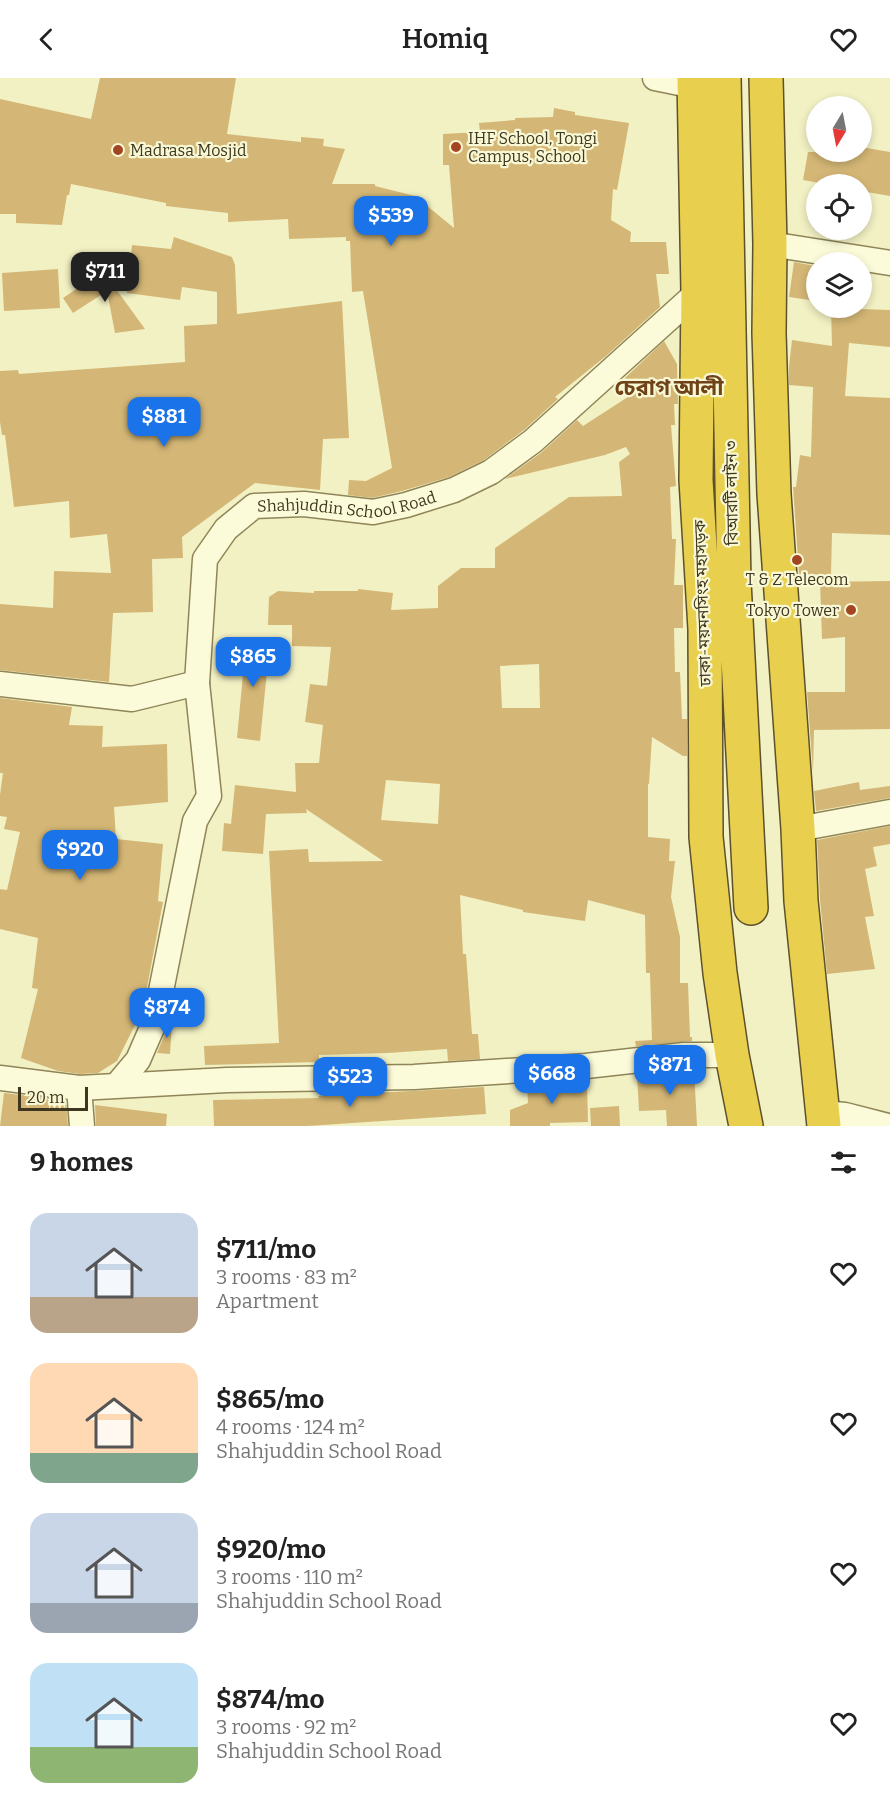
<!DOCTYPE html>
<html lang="en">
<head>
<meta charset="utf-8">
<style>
	body { margin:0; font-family:Bitter,"Noto Sans Bengali",serif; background:#f2f2f2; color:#222; height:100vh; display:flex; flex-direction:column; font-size:22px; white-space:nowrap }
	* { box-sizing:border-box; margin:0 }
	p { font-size:20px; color:#767676 }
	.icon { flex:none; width:33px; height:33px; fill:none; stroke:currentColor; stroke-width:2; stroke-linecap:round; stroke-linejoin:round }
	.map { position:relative; height:1048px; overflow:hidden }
	.panel { display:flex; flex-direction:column; background:#fff; flex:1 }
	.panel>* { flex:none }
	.needle { width:39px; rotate:190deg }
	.tools { position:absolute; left:806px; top:18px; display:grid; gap:12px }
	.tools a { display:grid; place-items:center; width:66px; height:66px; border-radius:50%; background:#fff; box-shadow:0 3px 9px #0003; font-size:30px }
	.scale { position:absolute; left:18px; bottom:15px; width:70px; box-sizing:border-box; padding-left:6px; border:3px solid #3e361e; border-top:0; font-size:16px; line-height:21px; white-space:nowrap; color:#3e361e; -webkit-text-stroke:4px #f9f8d5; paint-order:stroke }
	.price { position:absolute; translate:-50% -51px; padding:0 14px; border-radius:12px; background:#1a73e8; color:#fff; font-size:20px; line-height:39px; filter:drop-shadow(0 2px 3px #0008) }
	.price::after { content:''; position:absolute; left:50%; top:36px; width:18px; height:14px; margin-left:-9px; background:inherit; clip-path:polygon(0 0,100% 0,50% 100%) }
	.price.active { background:#222; color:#fff }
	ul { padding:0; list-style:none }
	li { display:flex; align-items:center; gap:18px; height:150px; padding:0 30px }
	li span { display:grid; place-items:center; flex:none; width:168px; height:120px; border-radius:18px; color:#555 }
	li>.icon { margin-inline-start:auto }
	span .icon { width:72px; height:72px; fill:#fffc; stroke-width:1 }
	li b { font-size:26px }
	h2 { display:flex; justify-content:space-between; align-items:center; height:72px; padding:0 30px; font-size:26px }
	header { display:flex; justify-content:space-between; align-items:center; height:78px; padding:0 30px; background:#fff; font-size:27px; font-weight:600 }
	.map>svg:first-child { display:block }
</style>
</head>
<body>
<header><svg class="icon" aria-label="back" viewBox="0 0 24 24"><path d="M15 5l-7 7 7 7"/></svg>Homiq<svg class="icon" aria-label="heart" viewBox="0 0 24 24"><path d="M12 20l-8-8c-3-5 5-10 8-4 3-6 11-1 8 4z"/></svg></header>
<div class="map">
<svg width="890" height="1048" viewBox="0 0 890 1048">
	<rect width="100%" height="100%" fill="#f2f1c4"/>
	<!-- building -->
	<path fill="#d4b776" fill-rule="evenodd" d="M100,0H236L227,56L301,64V59L324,61L323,68L345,71L332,106H375V108L415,118L454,150L449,87H443V56L480,54L479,45L515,42V40L553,39L554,30L575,34V37L629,45L617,112L613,111L611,142L631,154L630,164H666L669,196H656L660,229L606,278L555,319L558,321L524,352L484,382L449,399L402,413L372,420L348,417L349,402L366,403L392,390L363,213L352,214L350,163H346V159L289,161L288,141L228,144V135L166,128V125L71,106L69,117H67L62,147L16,145V136H0V21L91,41Z
		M861,69L890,74V118L861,113V106H825L803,102L808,74H861Z
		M174,159L232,179L235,187L237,236L342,223L349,360L323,361L320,412L255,405L182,459L183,480L152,481L153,534L113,535L109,604L0,592V526L53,530L54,493L111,495L107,456L70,460L69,423L14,429L5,357H2L0,344V293L18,292L19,296L185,284L184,248L217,246V214L182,209L180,222L127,215L132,167L171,171Z
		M794,184L816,188V223L789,219Z
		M58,191L60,230L4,233L2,195Z
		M103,193L108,200L145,251L115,255L107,213L73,235L63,220Z
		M831,230L890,232V269L849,265L845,318L890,320V457L832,455L831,497L799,496L793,409H796L800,377L811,379L813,309L789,307V288L792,262L832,268Z
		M664,263L677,286L678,326H674L675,347H671L676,408L670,409L672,461H676L674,507H683V550H674L675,594H680L682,641H687V678H683L652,659L649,706H648V759L670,761L669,783H675L671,819L680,859V905H688L690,959H692V963L636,968L635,963L652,962L650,895H646L645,837L588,822L585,843L523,834V832L460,817L463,876H466L472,956H478L480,981L448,983L447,971L388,975L319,977V984L205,987L204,968L279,965L269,773L308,771L309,784L383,783L306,731L307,735L266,736L263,776L222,773L224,745L231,746L235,707L296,714L295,685H319L323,647L305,644L310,606L327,608L331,569L292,568V547H268L269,519L278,513L314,515V513H358V511L393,515L391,532L438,530V508L461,490H495V470L569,419L622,418L619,384L630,376L626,369L605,377L505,401L542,374L577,342L583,348L634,315L625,300ZM539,586L540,630H502L500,588ZM386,702L440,706L438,746L381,742Z
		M890,503V651L814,652L813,694L807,614H845V559L822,561L820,504Z
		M243,560L270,563L260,663L237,660L243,596H240Z
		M0,620L72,629L69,647L103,648L102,669L167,666L168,724L114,729L116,761L163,766L158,823L163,824L143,931L117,983L98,995L80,996L58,993L21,980L38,911L32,910L38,860L0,851V811L7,812L20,754L4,751L7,739L0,738V717L3,695H0Z
		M859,704L860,712L890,708V720L816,733L814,713Z
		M890,748V766L873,769L877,788L865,791L874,838L865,839L875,891L827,896L820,822L817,762Z
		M173,927L170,976L157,975L168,948Z
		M685,991H694L697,1048H667L666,1032L639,1033L637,997Z
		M587,1005L588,1044L550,1045V1048H510V1032L528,1025L527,1007Z
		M484,1009L486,1036L308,1048H214L213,1022L319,1020L318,1018Z
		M4,1015L54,1021L47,1025L66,1024L68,1048H0Z
		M95,1027L167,1036L166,1048H96Z
		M619,1028L620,1048H591L590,1030Z"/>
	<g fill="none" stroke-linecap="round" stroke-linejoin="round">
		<defs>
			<g id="minor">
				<path d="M655,0L694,8"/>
				<path d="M770,166L890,185"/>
				<path d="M0,606L132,621L197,605"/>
				<path d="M798,751L890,734"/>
				<path d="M0,1000L79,1010L227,1002L414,999L586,988L684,977H732"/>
				<path id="s1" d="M117,1007L138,982L155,943L195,743L209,718L197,605L205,481L226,451L254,428L304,426L373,434L406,427L454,412L491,394L533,363L698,214"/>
				<path d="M79,1010L82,1048"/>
				<path d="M822,1035L845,1037L888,1048"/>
			</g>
			<path id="highway" d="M694,0L698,214L696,402L705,551L706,759L720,895L732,977L746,1048
				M724,0L734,503L751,830
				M766,0L770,166L769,255L774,416L798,751L801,823L824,1048"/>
		</defs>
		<!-- minor casing -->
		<use href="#minor" stroke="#8f8558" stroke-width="27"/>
		<!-- highway casing -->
		<use href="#highway" stroke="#5d502d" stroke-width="36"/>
		<!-- minor -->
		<use href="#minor" stroke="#fcfbd9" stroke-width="24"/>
		<!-- highway -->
		<use href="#highway" stroke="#e9cf4e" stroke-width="33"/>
	</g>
	<!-- markers -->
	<g fill="#a44522" stroke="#f9f8d5" stroke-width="2">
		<circle cx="456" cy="69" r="6"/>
		<circle cx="118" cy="72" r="6"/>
		<circle cx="797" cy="482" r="6"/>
		<circle cx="851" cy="532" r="6"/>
	</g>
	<g text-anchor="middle" stroke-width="4.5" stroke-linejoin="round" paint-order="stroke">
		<!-- poi labels -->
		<g font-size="16" fill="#3e361e" stroke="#f9f8d5" text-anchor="start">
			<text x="468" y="66">IHF School, Tongi<tspan x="468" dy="18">Campus, School</tspan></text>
			<text x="130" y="78">Madrasa Mosjid</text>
			<text x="797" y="507" text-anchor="middle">T &amp; Z Telecom</text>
			<text x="839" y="538" text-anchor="end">Tokyo Tower</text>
		</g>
		<!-- street labels -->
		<g font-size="16" fill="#3e361e" stroke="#f9f8d5">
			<text transform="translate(731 415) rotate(-91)" y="6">বিআরটি লাইন ৩</text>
			<text dy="6" stroke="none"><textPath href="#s1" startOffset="712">Shahjuddin School Road</textPath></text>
			<text transform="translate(702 525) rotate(-92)" y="6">ঢাকা-ময়মনসিংহ মহাসড়ক</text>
		</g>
		<!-- district labels -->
		<g font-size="22" font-weight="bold" fill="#6f4219" stroke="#f9f8d5">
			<text x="669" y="317">চেরাগ আলী</text>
		</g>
	</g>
</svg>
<div class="tools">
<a><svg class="needle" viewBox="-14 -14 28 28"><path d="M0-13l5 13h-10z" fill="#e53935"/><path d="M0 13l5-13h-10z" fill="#767676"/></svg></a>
<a><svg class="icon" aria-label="locate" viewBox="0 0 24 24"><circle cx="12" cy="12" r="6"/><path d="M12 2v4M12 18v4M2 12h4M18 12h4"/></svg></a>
<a><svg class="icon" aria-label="layers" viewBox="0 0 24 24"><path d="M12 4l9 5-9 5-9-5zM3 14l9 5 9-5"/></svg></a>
</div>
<div class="scale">20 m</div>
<b class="price" style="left:391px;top:169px">$539</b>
<b class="price active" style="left:105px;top:225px">$711</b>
<b class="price" style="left:164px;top:370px">$881</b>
<b class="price" style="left:253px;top:610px">$865</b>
<b class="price" style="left:80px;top:803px">$920</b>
<b class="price" style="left:167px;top:961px">$874</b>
<b class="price" style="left:670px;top:1018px">$871</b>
<b class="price" style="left:552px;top:1027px">$668</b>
<b class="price" style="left:350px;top:1030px">$523</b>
</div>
<section class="panel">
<h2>9 homes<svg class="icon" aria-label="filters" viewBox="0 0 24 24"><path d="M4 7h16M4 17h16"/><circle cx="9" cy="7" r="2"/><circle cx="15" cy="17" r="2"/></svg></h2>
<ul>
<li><span style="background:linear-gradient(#c9d6e8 70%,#b9a48a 0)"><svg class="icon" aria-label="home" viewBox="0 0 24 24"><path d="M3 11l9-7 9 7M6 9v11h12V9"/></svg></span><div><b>$711/mo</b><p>3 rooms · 83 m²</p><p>Apartment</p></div><svg class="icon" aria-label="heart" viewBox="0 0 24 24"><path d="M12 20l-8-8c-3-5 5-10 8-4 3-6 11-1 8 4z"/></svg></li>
<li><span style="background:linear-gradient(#ffd9b3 75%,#7fa58c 0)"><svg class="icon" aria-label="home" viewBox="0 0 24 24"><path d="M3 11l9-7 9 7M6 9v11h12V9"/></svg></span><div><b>$865/mo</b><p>4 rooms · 124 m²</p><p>Shahjuddin School Road</p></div><svg class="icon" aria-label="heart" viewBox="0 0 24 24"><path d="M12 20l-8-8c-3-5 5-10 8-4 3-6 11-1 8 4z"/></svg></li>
<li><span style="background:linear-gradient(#c9d6e8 75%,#9aa5b1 0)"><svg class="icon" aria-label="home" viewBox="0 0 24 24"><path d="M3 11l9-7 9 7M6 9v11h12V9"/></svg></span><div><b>$920/mo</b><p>3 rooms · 110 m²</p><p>Shahjuddin School Road</p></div><svg class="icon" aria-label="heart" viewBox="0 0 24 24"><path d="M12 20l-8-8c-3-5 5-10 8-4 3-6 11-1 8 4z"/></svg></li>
<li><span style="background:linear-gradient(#bfe0f5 70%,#8fb573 0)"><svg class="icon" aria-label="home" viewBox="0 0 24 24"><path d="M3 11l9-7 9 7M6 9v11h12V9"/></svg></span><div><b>$874/mo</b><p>3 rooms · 92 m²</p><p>Shahjuddin School Road</p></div><svg class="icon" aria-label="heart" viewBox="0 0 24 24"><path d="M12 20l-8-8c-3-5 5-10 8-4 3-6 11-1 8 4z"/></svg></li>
</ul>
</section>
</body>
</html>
